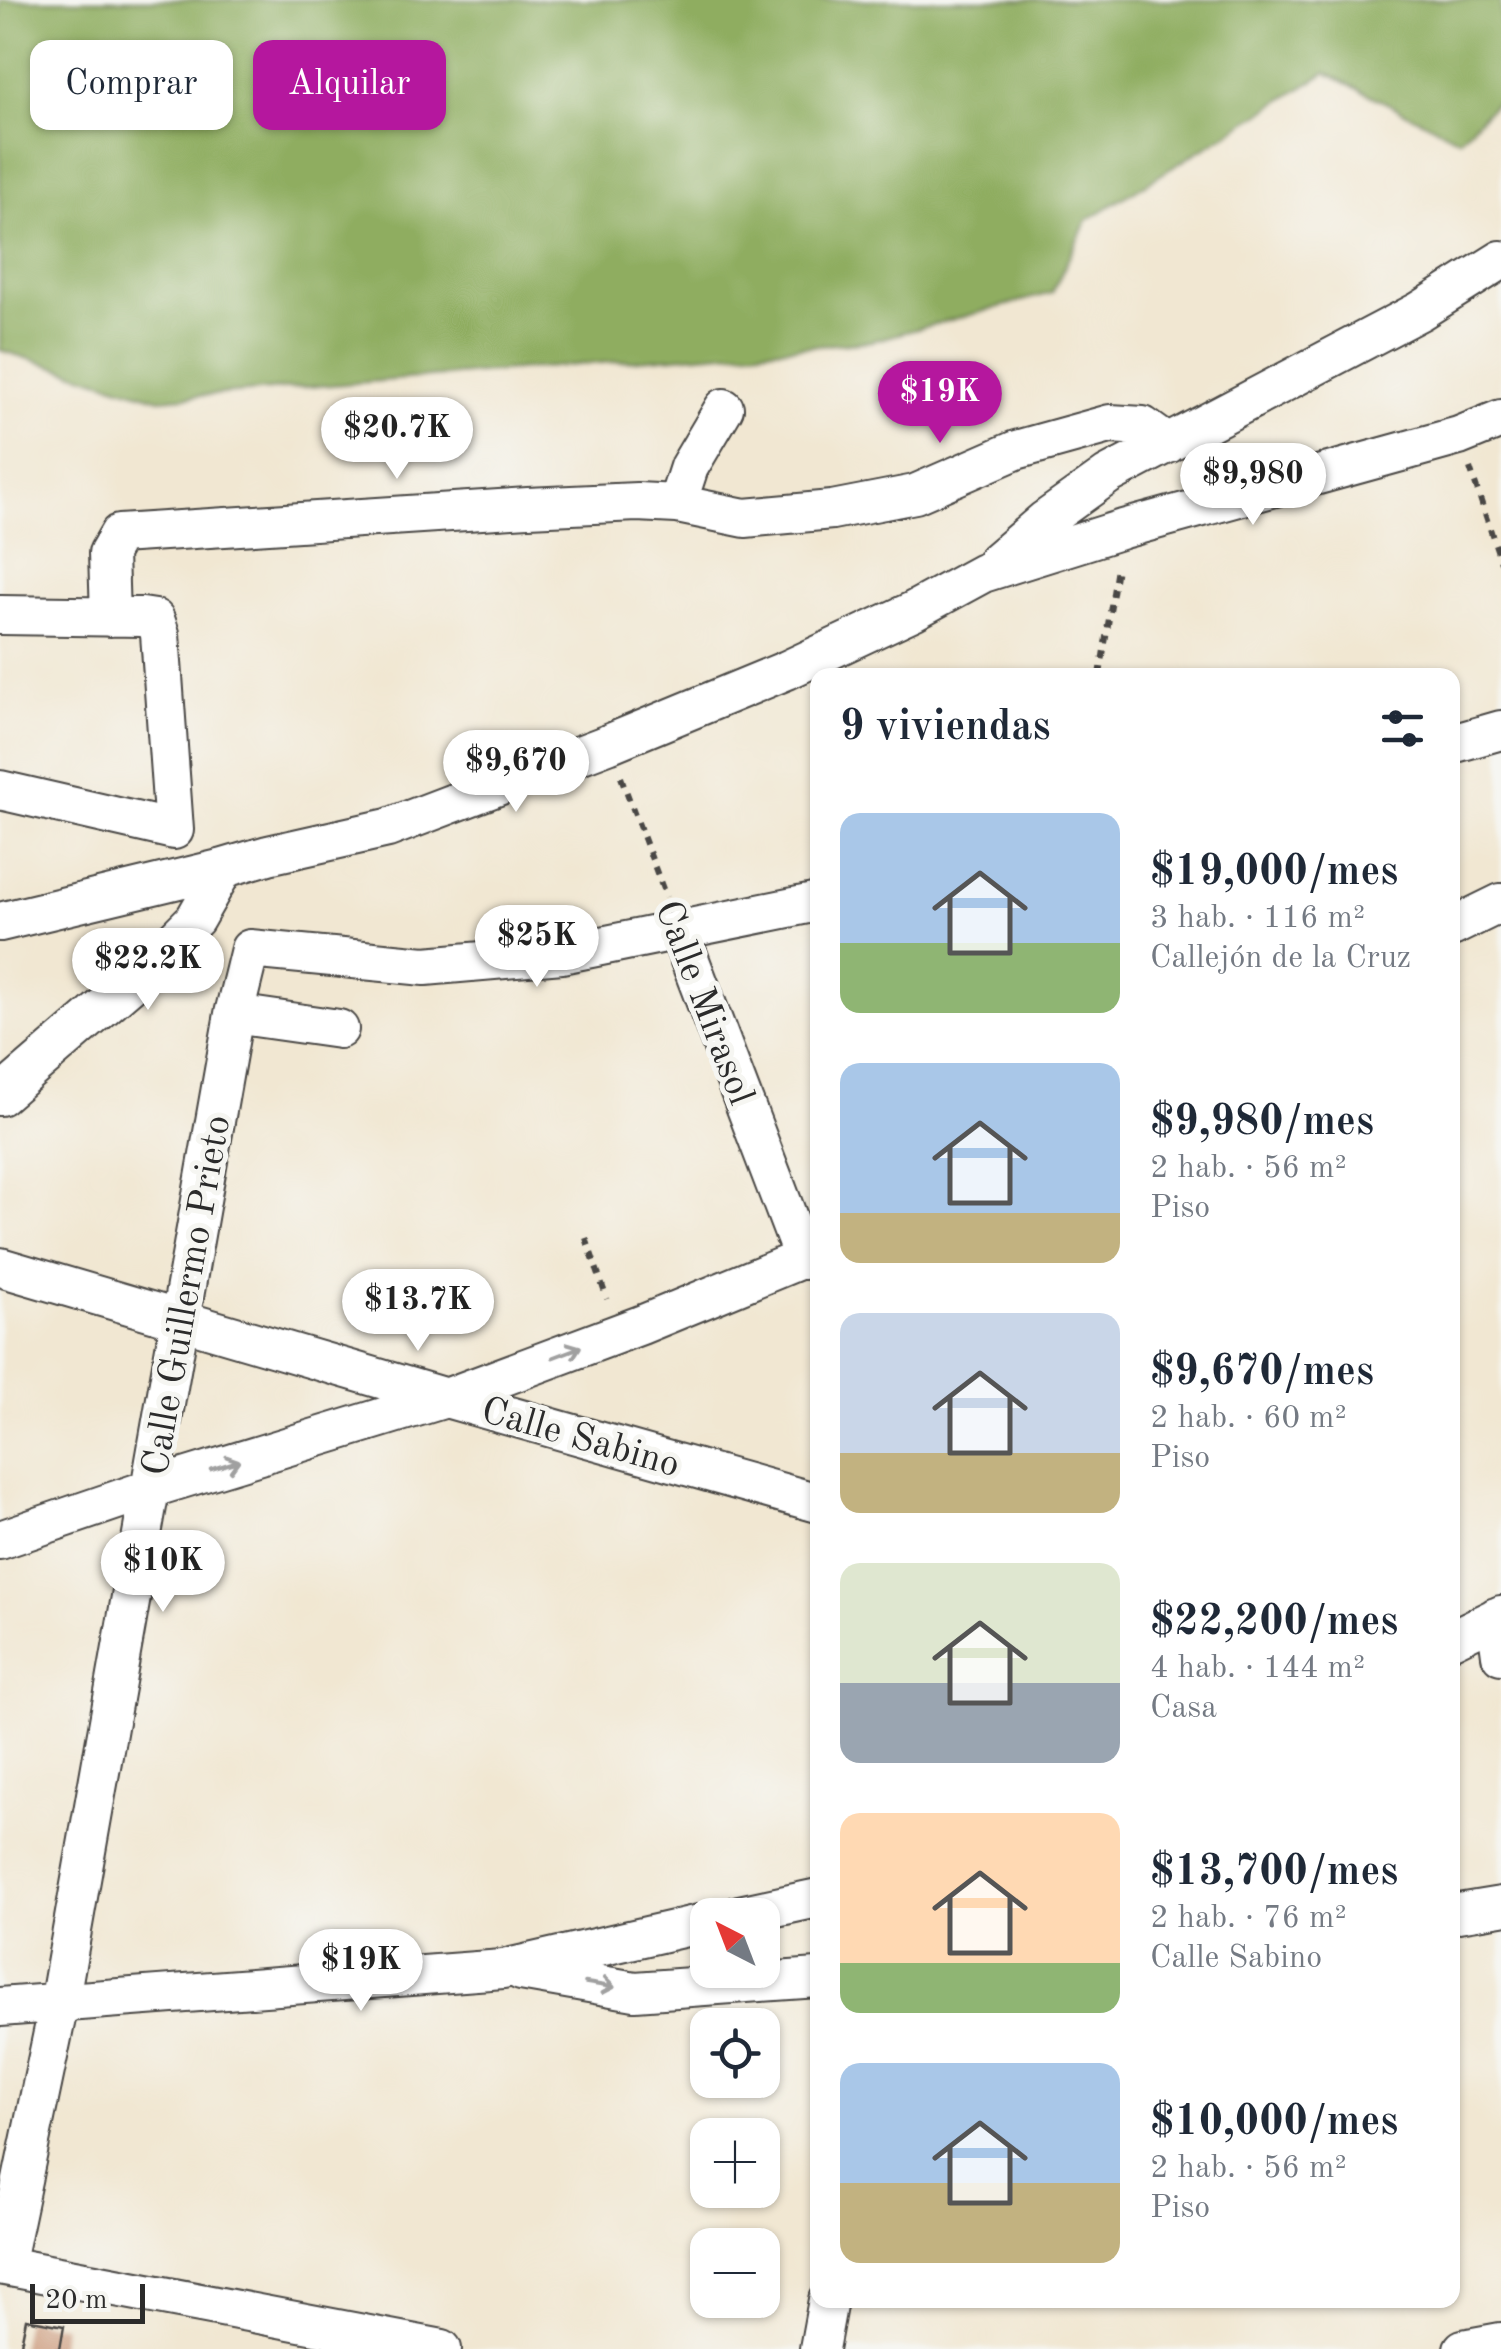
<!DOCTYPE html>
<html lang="es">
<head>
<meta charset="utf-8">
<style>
	body { margin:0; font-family:"Old Standard TT",serif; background:#f2f2f3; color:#1f2937; height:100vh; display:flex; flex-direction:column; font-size:38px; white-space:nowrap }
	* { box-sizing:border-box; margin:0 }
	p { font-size:32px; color:#747a83 }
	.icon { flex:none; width:55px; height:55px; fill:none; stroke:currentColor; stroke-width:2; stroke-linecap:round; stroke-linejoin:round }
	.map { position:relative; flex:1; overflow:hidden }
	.panel { position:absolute; left:810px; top:668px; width:650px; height:1640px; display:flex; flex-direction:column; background:#fff; border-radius:20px; box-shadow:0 2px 8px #0004 }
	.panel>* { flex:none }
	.guide { position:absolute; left:30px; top:40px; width:630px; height:90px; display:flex; gap:20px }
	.needle { width:65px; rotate:318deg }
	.fabs { position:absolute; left:690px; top:1898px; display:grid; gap:20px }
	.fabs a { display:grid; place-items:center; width:90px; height:90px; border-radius:20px; background:#fff; box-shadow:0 2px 8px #0004; font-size:50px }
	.scale { position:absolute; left:30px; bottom:25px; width:115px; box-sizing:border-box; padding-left:10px; border:5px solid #2b2b2b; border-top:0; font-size:28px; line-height:35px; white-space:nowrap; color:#2b2b2b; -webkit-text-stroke:8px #f6f6f2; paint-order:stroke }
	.price { position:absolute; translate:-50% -85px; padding:0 22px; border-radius:35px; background:#fff; color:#222; font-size:32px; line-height:65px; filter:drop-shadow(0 2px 5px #0008) }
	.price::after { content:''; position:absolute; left:50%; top:60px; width:30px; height:22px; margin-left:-15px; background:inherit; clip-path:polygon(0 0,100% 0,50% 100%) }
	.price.selected { background:#b5179e; color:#fff }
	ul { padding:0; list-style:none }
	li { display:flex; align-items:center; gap:30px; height:250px; padding:0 30px }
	li span { display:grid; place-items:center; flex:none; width:280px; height:200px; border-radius:20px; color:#555 }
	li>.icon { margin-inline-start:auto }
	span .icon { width:120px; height:120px; fill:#fffc; stroke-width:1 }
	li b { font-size:42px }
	h2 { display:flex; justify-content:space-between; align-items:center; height:120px; padding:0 30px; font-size:42px }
	.chip { padding:0 35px; border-radius:20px; background:#fff; box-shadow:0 2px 8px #0004; font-size:35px; line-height:90px }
	.chip.selected { background:#b5179e; color:#fff }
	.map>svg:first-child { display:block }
</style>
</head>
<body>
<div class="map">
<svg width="1501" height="2349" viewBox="0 0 1501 2349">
	<rect width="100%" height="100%" fill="#f6f6f2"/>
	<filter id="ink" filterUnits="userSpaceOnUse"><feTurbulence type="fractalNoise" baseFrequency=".01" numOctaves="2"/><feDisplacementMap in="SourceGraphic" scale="20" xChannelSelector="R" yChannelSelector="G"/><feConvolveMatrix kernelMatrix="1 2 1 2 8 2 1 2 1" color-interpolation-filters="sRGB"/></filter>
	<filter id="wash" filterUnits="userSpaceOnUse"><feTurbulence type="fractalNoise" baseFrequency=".0048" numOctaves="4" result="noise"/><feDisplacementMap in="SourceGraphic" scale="40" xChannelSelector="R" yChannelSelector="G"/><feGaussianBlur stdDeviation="2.25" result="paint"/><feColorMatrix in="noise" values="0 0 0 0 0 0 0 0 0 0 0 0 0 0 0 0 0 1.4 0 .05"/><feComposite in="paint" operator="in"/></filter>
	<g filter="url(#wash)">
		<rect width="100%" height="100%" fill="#f1e7d2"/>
		<!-- forest -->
		<path fill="#8fad60" stroke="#5d6c46" stroke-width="2.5" d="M0,0H1501V98L1459,139L1326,73L1087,220L1052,293L872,341L160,399L0,350Z"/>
		<g id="blocks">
			<!-- building -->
			<path fill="#cd9d7f" d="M26,2319L64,2326L60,2349H20Z"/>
		</g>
	</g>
	<g filter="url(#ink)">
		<use href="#blocks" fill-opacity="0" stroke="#494744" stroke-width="2.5"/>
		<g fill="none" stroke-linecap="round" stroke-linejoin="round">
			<defs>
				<path id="minor" d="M677,504L689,467L724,408
					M996,562L1045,520L1108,475L1420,311L1501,260
					M0,615L142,617L155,619L160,634L174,830L0,790
					M110,617L108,553L119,534L528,507L637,502L677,504L745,518L832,510L915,494L1016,450L1110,424L1143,426L1168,444
					M1452,744L1501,730
					M0,922L224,868L268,855L388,828L608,744L787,670L913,611L983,573L1123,529L1459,436L1501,419
					M1452,927L1501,903
					M678,929L804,1260
					M234,1014L339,1029
					M0,1096L129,985L195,919L224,868
					M0,1267L446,1398L818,1503
					M0,1540L152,1488L446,1398L641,1325L818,1252
					M1496,1617L1501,1655
					M1452,1639L1501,1615
					M1452,1914L1501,1906
					M739,1915L818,1898
					M521,1971L635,1991L818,1978
					M0,2007L503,1969L708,1922
					M0,2265L442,2349
					M4,2266L59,2004L234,1014L250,949L425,966L562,954L818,902
					M819,2349L828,2300
					M1463,2349L1501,2342"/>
			</defs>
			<!-- minor casing -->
			<use href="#minor" stroke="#494744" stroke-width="42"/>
			<!-- path -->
			<path stroke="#494744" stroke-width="6" stroke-dasharray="8 8" stroke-linecap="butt" d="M1470,468L1501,562
				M1100,675L1117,568
				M621,777L666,897
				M586,1238L607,1299"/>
			<!-- minor -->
			<use href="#minor" stroke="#fff" stroke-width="38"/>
		</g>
		<!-- one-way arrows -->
		<defs><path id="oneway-shaft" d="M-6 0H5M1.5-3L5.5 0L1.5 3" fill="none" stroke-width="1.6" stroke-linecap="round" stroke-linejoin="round" transform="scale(2.5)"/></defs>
		<g stroke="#a0a0a0">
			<use href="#oneway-shaft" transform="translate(567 1352) rotate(-21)"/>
			<use href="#oneway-shaft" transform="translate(225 1465) rotate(-17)"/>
			<use href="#oneway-shaft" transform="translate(600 1985) rotate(9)"/>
		</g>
	</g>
	<g text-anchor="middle" stroke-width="10" stroke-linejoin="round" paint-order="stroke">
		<!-- street labels -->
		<g font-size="38" fill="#2b2b2b" stroke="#f6f6f2">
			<text transform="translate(706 1002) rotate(69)" y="13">Calle Mirasol</text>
			<text transform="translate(185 1295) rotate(-80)" y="13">Calle Guillermo Prieto</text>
			<text transform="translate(581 1436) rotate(16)" y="13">Calle Sabino</text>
		</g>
	</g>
</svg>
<div class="fabs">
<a><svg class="needle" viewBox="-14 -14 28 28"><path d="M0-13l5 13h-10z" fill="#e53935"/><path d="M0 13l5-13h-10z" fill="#747a83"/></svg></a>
<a><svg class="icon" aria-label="locate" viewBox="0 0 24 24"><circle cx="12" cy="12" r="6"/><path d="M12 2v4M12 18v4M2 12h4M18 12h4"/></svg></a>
<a>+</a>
<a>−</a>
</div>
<div class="scale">20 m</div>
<b class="price selected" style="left:940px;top:446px">$19K</b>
<b class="price" style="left:397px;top:482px">$20.7K</b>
<b class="price" style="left:1253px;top:528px">$9,980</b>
<b class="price" style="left:516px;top:815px">$9,670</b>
<b class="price" style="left:537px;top:990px">$25K</b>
<b class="price" style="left:148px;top:1013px">$22.2K</b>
<b class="price" style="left:418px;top:1354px">$13.7K</b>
<b class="price" style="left:163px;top:1615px">$10K</b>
<b class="price" style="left:361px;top:2014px">$19K</b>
<div class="guide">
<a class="chip">Comprar</a>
<a class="chip selected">Alquilar</a>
</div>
<section class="panel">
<h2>9 viviendas<svg class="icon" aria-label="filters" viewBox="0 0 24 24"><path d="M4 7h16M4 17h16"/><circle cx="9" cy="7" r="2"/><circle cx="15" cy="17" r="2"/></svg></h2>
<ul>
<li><span style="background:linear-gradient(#a9c7e8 65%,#8fb573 0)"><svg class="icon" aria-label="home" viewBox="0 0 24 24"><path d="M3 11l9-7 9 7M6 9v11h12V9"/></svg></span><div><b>$19,000/mes</b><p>3 hab. · 116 m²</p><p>Callejón de la Cruz</p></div></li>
<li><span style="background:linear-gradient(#a9c7e8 75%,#c2b280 0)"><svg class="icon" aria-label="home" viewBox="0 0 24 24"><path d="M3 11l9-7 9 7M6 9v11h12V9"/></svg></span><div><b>$9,980/mes</b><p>2 hab. · 56 m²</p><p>Piso</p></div></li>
<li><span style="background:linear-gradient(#c9d6e8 70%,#c2b280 0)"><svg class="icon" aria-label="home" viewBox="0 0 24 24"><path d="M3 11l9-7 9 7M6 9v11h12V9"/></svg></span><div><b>$9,670/mes</b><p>2 hab. · 60 m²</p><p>Piso</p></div></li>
<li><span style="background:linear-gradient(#dfe7d0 60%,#9aa5b1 0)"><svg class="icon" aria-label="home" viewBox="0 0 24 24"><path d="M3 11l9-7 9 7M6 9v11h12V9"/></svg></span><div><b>$22,200/mes</b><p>4 hab. · 144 m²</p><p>Casa</p></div></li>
<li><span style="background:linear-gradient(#ffd9b3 75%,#8fb573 0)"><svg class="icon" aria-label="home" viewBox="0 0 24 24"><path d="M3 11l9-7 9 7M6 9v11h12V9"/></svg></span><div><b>$13,700/mes</b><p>2 hab. · 76 m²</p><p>Calle Sabino</p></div></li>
<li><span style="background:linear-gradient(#a9c7e8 60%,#c2b280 0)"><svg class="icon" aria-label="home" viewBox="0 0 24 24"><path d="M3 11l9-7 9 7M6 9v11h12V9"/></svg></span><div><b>$10,000/mes</b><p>2 hab. · 56 m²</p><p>Piso</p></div></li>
</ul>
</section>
</div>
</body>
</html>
